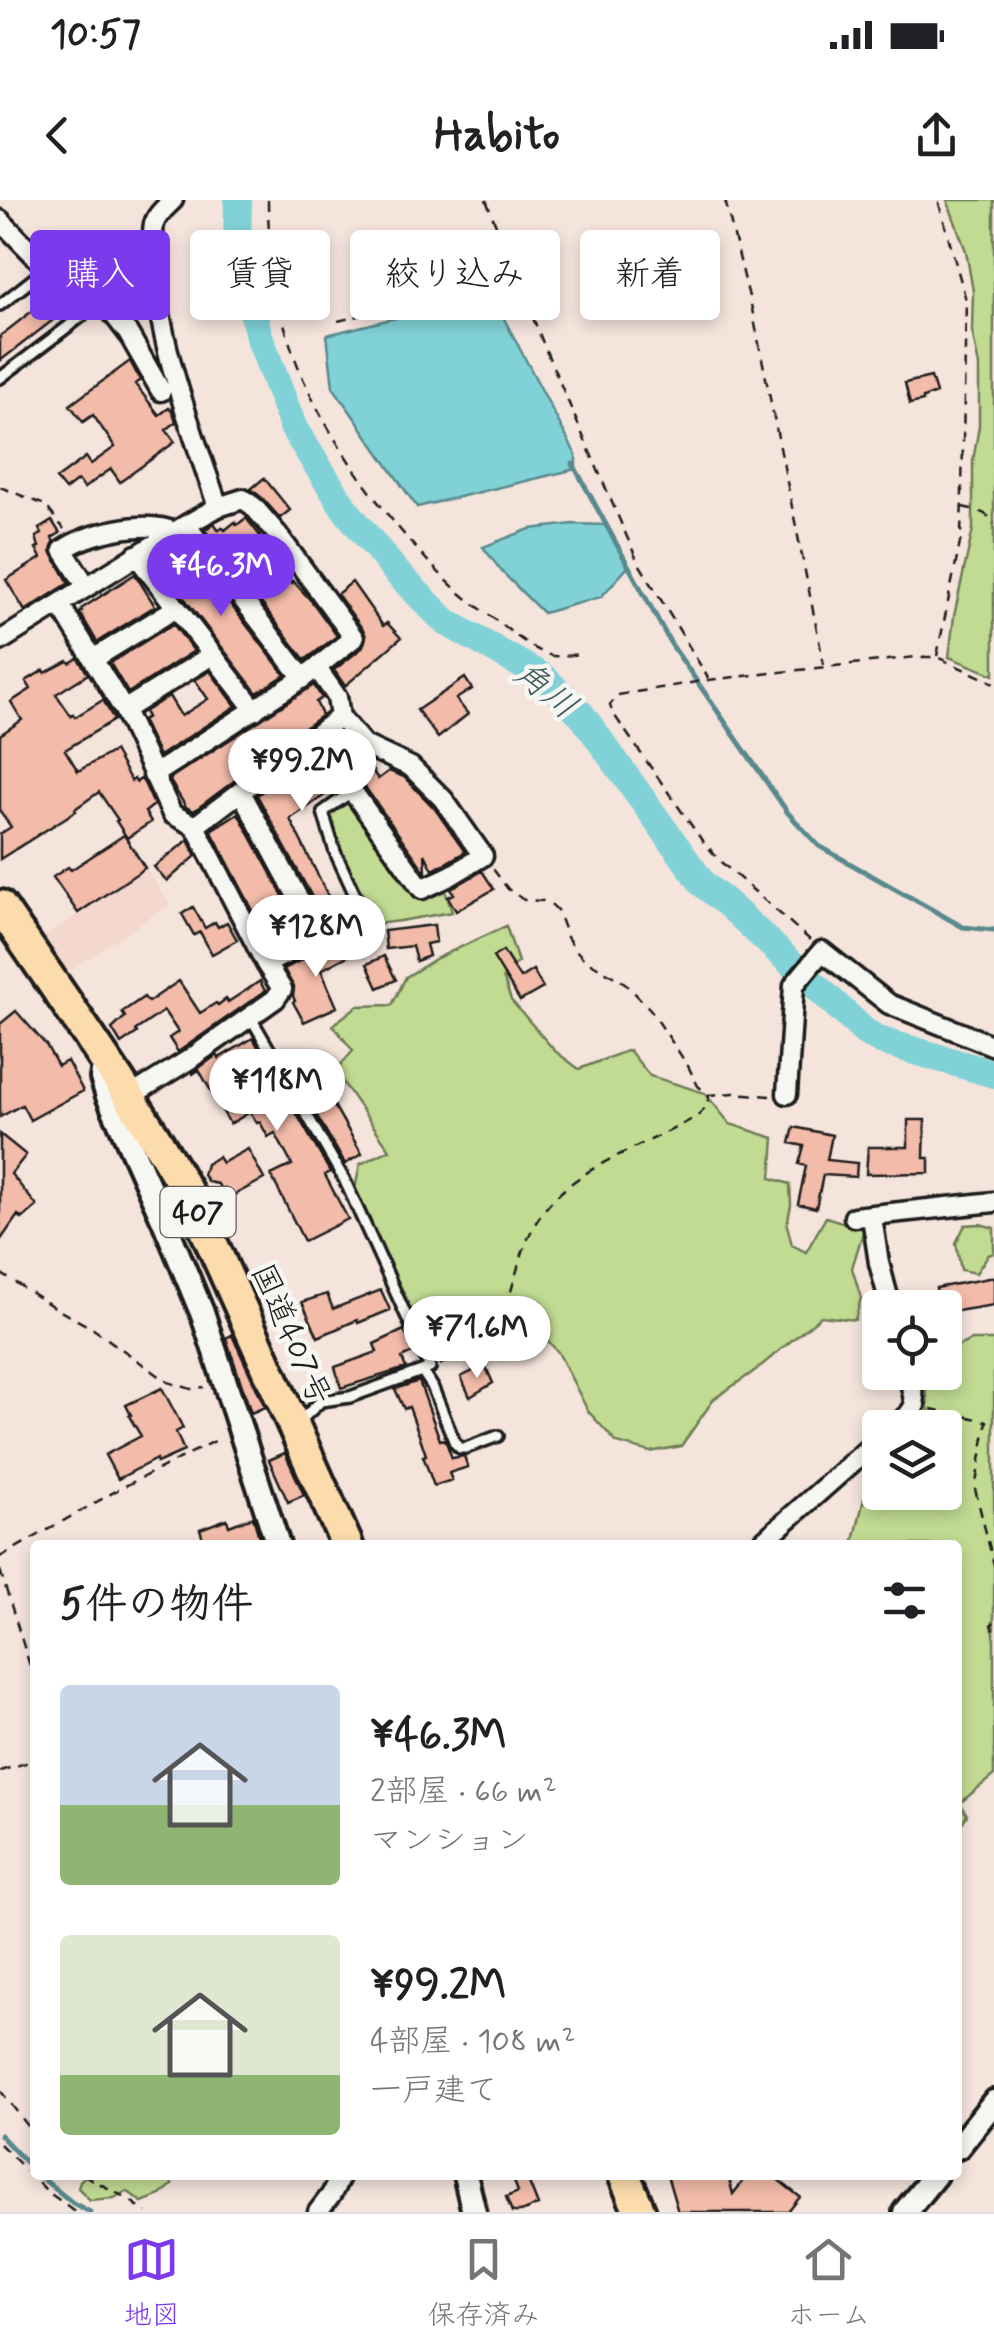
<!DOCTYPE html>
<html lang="ja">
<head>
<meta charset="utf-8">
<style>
	body { margin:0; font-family:Mynerve,"Klee One",sans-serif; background:#f2f2f2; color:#202124; height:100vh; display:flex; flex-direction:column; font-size:38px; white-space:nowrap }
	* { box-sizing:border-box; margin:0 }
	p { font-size:32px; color:#757577 }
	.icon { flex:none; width:55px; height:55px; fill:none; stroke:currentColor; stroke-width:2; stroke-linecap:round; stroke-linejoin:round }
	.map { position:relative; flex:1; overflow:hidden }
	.panel { position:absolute; left:30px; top:1340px; width:932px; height:640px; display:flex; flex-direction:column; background:#fff; border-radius:10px; box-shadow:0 5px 15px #0003 }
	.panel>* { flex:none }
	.guide { position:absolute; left:30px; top:30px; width:935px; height:90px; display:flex; gap:20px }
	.tools { position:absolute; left:862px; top:1090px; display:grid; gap:20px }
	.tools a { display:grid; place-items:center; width:100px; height:100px; border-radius:10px; background:#fff; box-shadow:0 5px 15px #0003; font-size:50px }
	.price { position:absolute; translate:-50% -85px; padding:0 22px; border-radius:35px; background:#fff; color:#222; font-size:32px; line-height:65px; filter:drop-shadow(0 2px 5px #0008) }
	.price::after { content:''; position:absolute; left:50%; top:60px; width:30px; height:22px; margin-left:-15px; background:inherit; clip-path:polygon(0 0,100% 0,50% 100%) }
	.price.active { background:#7c3aed; color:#fff }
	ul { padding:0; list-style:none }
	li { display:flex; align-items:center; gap:30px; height:250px; padding:0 30px }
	li span { display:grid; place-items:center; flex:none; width:280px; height:200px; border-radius:10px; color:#555 }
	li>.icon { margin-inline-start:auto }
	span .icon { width:120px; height:120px; fill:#fffc; stroke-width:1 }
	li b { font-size:42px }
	h2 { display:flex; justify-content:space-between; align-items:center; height:120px; padding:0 30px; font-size:42px }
	.tag { padding:0 35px; border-radius:10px; background:#fff; box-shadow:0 5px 15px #0003; font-size:35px; line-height:90px }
	.tag.active { background:#7c3aed; color:#fff }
	.status { display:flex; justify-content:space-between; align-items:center; height:70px; padding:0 50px; background:#fff; direction:ltr }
	.status svg { height:28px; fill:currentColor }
	header { display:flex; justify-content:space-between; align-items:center; height:130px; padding:0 30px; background:#fff; font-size:45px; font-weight:700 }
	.dock { display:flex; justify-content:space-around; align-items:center; height:140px; border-top:2px solid #e0e0e0; background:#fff; font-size:28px; color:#757577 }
	.dock a { display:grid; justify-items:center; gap:5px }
	.dock .active { color:#7c3aed }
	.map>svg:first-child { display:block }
</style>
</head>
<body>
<div class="status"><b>10:57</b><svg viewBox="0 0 49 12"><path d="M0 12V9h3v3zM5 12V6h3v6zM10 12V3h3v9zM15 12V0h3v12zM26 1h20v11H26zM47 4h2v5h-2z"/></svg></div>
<header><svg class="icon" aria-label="back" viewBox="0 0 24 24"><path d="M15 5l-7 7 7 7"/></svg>Habito<svg class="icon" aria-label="share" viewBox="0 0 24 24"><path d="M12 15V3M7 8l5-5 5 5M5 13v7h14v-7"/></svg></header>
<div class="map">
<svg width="994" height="2012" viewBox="0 0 994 2012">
	<rect width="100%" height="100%" fill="#f5e4dc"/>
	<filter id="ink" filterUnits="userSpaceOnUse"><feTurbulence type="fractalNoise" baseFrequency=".01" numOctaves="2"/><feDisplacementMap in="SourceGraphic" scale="20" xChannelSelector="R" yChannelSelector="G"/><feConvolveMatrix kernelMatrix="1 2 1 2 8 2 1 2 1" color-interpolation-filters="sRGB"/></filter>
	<g filter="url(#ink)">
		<!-- built -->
		<path fill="#f4d8cd" d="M146,669L170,704L63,775L40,740Z"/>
		<!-- green -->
		<path fill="#c1db92" stroke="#6e7c57" stroke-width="2.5" d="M947,0H994V475L949,457L954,416L973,329V261L979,226V166L972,131L973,91L966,51Z
			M348,601H353L419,694L444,687L452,712L400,721L349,727L350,719L367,708L326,615Z
			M506,726L518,762L503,777L511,800L555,851L579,869L629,850L650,876L705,893L730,924L774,938L771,978L790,984L791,1005L787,1025L792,1045L806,1052L826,1017L864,1029L852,1068L861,1098L855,1120L821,1116L756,1170L714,1199L681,1246L650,1252L617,1243L588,1211L558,1152L534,1126C497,1125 495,1126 472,1155L433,1161L355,989L360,964L390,950L335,871L353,851L333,825L357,806L392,805L406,777L437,758Z
			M980,1024L994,1028V1053L988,1055L976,1073L961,1070L956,1043L965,1025Z
			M971,1140H994V1575L960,1603L967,1615L958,1630V1345H853L867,1286L880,1278V1292H945V1228L910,1227L929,1214L924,1173L945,1172V1152Z
			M86,1975H171L172,1985L160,1995L142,2002L127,1991L114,1998L90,2000L78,1988L80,1981Z"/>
		<!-- water -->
		<path fill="#81d2d7" stroke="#59898c" stroke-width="2.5" d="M491,94L576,255V269L417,307L333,187L327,135Z
			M573,324L605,325L628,367L601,397L543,413L502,372L483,347L530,329Z"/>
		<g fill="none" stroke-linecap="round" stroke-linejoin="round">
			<!-- stream -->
			<path stroke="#59898c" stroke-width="5" d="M573,264L671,444L788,613L819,646L963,727L994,730
				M0,1935L35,1972
				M38,1975L73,2003L90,2012"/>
			<!-- river -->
			<path stroke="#81d2d7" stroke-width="28" d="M238,0L237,47L259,136L294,229L345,309L397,373L446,422L543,477L581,514L703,684L730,706L865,832L881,841L994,874"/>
		</g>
		<!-- building -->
		<path fill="#f3bba9" stroke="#1c1c1c" stroke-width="2.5" d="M54,94L66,110L0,161V136Z
			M130,161L140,180L135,184L159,215L169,208L173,213L176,222L166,230L175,242L120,282L111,269L84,288L78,280L65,290L56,279L86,257L91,264L115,247L93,215L83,222L70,205Z
			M931,177L936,193L923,198V201L910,204L905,183Z
			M264,278L290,310L280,318L262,298L251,289Z
			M246,318L272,351L269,353L292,383L293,381L313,403L337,436L305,460L205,330L214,323L219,330L222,327L225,330L235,322L237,325Z
			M52,321L60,333L52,338L54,342L51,351L69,383L25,411L6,380L41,358L36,348L39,347L36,337L42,334L39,329Z
			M185,345L285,475L257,493L158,364Z
			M135,374L155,406L97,442L80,413L82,411L81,409Z
			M352,382L383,426L387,423L401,438L345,486L334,470L362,448L366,437L364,431L337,394Z
			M173,424L194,451L128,493L110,463Z
			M78,458L88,474L56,494L71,516L73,514L75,517L103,500L114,520L65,550L78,571L114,551L131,581L134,579L136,582L141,579L144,583L154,605L145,612L151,622L127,638L116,621L118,620L99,592L75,609L76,611L0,659V634L11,627L0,611V535L22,520L11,502L31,489L26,481L44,470L45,473L68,461L70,463Z
			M210,471L236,506L159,556L142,520L147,517L144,512L169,496L181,516L208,499L195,480Z
			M465,478L472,489L456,499L468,514L438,538L417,510Z
			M314,485L322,498L316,502L322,515L194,611L186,607L170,581L172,577Z
			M338,534L346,543L327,559L324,569L335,588L290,619L338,716L326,723L257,595Z
			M365,560L378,579L389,571L404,577L435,609L465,652L433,670L425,654L426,673L353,570Z
			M238,613L302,731L272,747L211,630Z
			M124,635L145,668L78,713L53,677L68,667L71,670Z
			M188,640L196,656L167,681L154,667Z
			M482,671L494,689L456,711L448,697L454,694L451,689Z
			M193,707L205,728L215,722L218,727L227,722L237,740L212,754L200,732L194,735L182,714Z
			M434,725L436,742L426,744L429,756L416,761L412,746L386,749L384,731Z
			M343,739L344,742L349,740L355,752L321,770L337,807L304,822L293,802L295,801L293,796L294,788L284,769Z
			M503,751L520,778L533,770L543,788L520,801L493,757Z
			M384,756L396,780L378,788L367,764Z
			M179,781L200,813L216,803L218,805L226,799L228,802L260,781L265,791L178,852L169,838L178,832L164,811L136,830L137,833L121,844L112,829L125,817L122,812L144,797L148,802Z
			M16,811L46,845L58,866L67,861L83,891L30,920L22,905L0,917V824Z
			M253,838L330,972L325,975L348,1019L304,1041L271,975L292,965L275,933L268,937L260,922L257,923L250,912L230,924L199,870L193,874L192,873L217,855L219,858Z
			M321,883L362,954L345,964L303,892Z
			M908,920H925L924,958H929V973L866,974L868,947H908Z
			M794,927L832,935L827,960L857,963L856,977L823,975L816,1008L798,1004L806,966L799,964L804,946L790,943Z
			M0,934L26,955L11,974L37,1006L22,1019L18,1015L0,1041Z
			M248,949L264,979L230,997L225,988L221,990L218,984L208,982L203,975L206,964L218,957L222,963Z
			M994,1077V1105L945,1113V1108H939L936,1088Z
			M381,1090L390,1110L358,1123L357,1120L318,1137L302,1102L327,1094L333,1109Z
			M404,1130L414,1152L402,1158L406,1168L341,1188L335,1167L377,1152L374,1144Z
			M232,1135L265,1207L251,1213L226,1138Z
			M485,1165L493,1183L470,1197L461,1177Z
			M419,1181L440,1240L445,1239L452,1258L464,1256L468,1267L449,1273L452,1280L434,1286L423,1256L426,1255L422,1243L409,1207L404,1209L395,1189Z
			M162,1188L183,1228L176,1232L184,1251L157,1263L156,1259L118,1279L105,1255L141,1236L129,1216L131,1215L126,1205Z
			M285,1253L304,1295L288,1302L269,1260Z
			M253,1317L259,1337L235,1345H205L200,1329L227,1319L229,1326Z
			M512,1975H526L538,2005L521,2012H512L506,1997L518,1992Z
			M667,1975H728L733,1994L748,1975H772L800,1997L788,2012H678Z"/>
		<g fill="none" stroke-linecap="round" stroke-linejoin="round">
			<defs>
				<path id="lane" d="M0,105L47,68
					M0,178L82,116L65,87
					M319,737L338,727L361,708L335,652L323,612L351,592
					M250,816L345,981L430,1168L350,1197L321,1201L300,1221
					M422,1171L432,1186L455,1243L460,1248H466L498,1236"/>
				<path id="street" d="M173,0C166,7 157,14 154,24C152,33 154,45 154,55C156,141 191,226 218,307
					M0,20L47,68L111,111L128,133L161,191
					M186,325L303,478
					M136,355L255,510
					M87,387L63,350C87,333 146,319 174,332
					M60,405L124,510L172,614L195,626L266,764L282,789L275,799L190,859L129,897
					M0,441L186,325L218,307L243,299L253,306L278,335L354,438L303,478L153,575
					M95,458L176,408
					M317,468L337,497L340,517L364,545L411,567L443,599L483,656L450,676L422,689L336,568L364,545
					M124,510L212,455
					M241,592L319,737L266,764
					M195,626L340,517
					M787,894L794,785L822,751L889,804L994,846
					M854,1017L994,1002
					M872,1017L879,1063L891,1108
					M893,1228L909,1214L915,1205L908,1172
					M759,1345L880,1238
					M318,2012L331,1995L341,1975"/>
				<path id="secondary" d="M105,861L102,878L108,896L164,1021L203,1115L278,1345
					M958,1947L994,1902
					M465,1975L474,2012
					M905,2012L935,1975"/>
				<path id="highway" d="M0,706C68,806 139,904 197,1010L347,1345
					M624,1975L640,2012"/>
			</defs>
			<!-- lane casing -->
			<use href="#lane" stroke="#1c1c1c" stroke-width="16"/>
			<!-- street casing -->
			<use href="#street" stroke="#1c1c1c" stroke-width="25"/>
			<!-- secondary casing -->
			<use href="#secondary" stroke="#1c1c1c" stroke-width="30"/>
			<!-- highway casing -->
			<use href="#highway" stroke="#1c1c1c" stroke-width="38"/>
			<!-- path -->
			<path stroke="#1c1c1c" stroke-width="2.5" stroke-dasharray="10 8" stroke-linecap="butt" d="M268,0C268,62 280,128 306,185C339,257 402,340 460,393C473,404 488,414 502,425C514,434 540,455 554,456C563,457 575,454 584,454
				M486,0L547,153L637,360L708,478
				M725,0L752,109L824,465
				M338,121L517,77
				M0,287L45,305L64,329
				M963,307C975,310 989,312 994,324
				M937,456L961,338L966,100L938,0
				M493,669L508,689L524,700L543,701L551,704L557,710L567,737L575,749L584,759L625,783L650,809L688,866L698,886L709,895L734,893L770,896
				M810,740L721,662L701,639L612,512L610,505L618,495L708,480L916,457H937L994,483
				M0,1073L60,1111L92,1128L168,1182L191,1189L204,1187
				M440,1165C463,1150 459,1143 474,1125C482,1116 495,1118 505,1111C514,1084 520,1053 533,1028C565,966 643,949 699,915L706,907L709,896
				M931,1209L987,1221L975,1289L994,1365
				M0,1357L121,1288L221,1238
				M0,1370L35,1482
				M994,1422L991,1425L994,1432
				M0,1571L35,1560
				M0,1890L35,1935
				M0,1944L48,1992L76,2012
				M84,1975L128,1999L146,2012"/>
			<!-- lane -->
			<use href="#lane" stroke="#f6f6f2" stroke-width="9"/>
			<!-- street -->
			<use href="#street" stroke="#f6f6f2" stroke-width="18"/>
			<!-- secondary -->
			<use href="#secondary" stroke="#f6f6f2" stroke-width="22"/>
			<!-- highway -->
			<use href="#highway" stroke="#fcdcac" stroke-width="30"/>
		</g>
	</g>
	<g text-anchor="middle" stroke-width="9" stroke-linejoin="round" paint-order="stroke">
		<!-- shield labels -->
		<rect fill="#f6f6f2" stroke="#5d5d5c" stroke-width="2.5" x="160.5" y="987" width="75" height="50" rx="8"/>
		<g font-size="30" font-weight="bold" fill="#1c1c1c">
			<text x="198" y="1022">407</text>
		</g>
		<!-- street labels -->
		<g font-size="32" fill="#1c1c1c" stroke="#f6f6f2">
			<text transform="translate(292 1134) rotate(66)" y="11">国道407号</text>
		</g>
		<!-- water labels -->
		<g font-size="35" font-style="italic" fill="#3f5c5d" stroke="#f6f6f2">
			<text transform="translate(546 489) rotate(39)" y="12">角川</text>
		</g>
	</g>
</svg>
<div class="tools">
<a><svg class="icon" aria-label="locate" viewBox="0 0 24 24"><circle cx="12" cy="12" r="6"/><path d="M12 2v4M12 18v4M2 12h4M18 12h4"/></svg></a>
<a><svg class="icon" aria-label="layers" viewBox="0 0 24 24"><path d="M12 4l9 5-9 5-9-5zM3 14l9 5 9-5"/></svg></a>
</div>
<b class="price active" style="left:221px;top:419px">¥46.3M</b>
<b class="price" style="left:302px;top:614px">¥99.2M</b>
<b class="price" style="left:316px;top:780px">¥128M</b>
<b class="price" style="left:277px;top:934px">¥118M</b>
<b class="price" style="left:477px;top:1181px">¥71.6M</b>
<div class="guide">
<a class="tag active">購入</a>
<a class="tag">賃貸</a>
<a class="tag">絞り込み</a>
<a class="tag">新着</a>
</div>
<section class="panel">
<h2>5件の物件<svg class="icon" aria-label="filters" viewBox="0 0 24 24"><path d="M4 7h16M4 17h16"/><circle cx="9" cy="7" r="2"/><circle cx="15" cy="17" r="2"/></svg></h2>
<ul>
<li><span style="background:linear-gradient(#c9d6e8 60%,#8fb573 0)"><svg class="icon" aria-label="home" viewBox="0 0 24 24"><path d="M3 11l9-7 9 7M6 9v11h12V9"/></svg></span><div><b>¥46.3M</b><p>2部屋 · 66 m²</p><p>マンション</p></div></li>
<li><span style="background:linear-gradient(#dfe7d0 70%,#8fb573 0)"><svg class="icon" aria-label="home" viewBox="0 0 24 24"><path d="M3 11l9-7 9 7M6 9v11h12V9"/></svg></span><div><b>¥99.2M</b><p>4部屋 · 108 m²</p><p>一戸建て</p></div></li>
</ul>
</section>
</div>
<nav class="dock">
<a class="active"><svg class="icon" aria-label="map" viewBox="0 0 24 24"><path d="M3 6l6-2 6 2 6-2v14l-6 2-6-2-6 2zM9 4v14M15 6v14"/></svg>地図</a>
<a><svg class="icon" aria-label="saved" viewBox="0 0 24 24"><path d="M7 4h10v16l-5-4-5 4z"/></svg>保存済み</a>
<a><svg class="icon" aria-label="home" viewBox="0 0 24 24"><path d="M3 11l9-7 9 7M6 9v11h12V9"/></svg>ホーム</a>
</nav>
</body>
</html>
